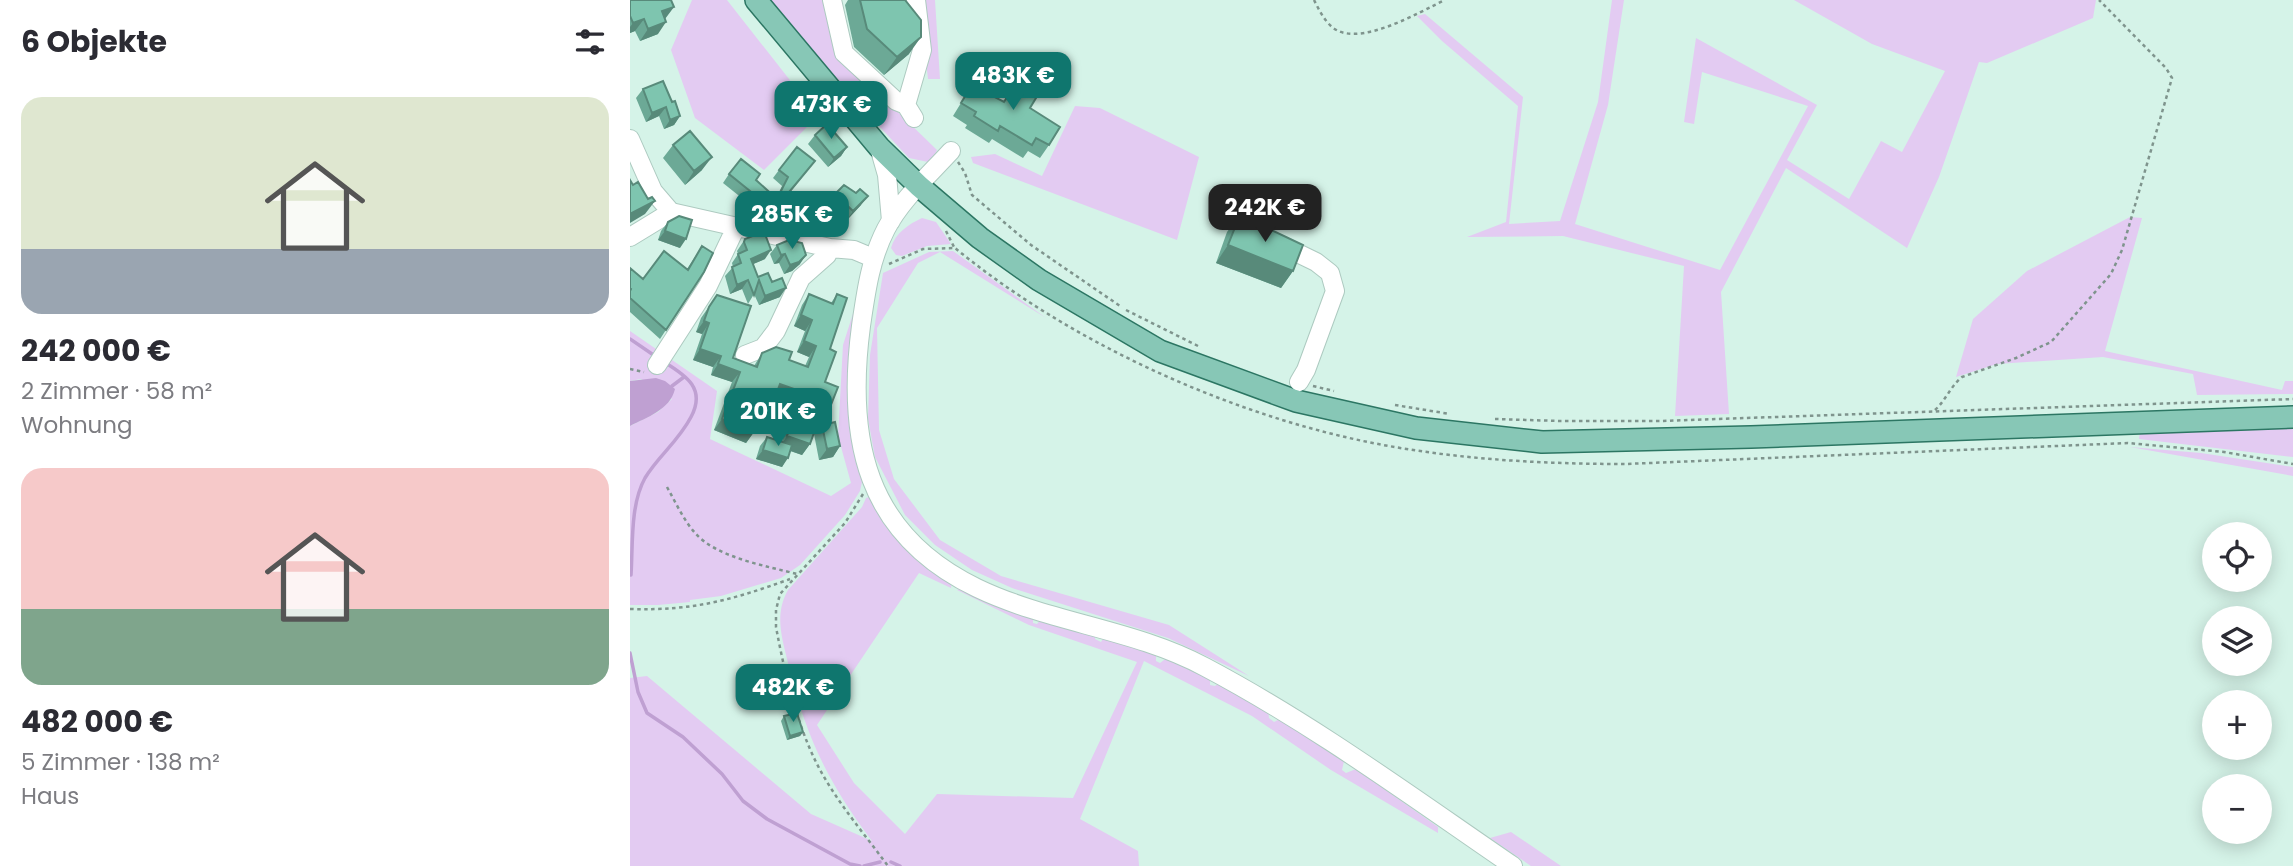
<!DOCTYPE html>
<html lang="de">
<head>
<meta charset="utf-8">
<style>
	body { margin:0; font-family:Poppins,sans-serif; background:#f2f2f3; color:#2b2b33; height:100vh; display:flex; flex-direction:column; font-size:26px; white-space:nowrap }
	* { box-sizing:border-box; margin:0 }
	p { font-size:23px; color:#7c7c81 }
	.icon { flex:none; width:38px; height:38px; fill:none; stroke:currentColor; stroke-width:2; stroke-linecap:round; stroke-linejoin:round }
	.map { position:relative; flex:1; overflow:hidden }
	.details { display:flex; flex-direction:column; background:#fff; width:630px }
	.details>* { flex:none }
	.controls { position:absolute; left:1572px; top:522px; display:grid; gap:14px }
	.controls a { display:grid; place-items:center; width:70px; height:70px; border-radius:50%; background:#fff; box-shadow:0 4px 18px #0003; font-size:35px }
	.price { position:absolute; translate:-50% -60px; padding:0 16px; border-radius:14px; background:#0f766e; color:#fff; font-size:23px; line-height:46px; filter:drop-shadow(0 2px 4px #0008) }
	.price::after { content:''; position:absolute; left:50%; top:42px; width:21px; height:16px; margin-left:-10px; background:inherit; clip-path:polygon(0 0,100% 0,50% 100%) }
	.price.on { background:#222; color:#fff }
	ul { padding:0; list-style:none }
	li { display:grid; align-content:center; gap:14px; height:371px; padding:0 21px }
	li span { display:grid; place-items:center; height:217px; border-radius:21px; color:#555 }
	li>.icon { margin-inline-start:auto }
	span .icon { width:126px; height:126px; fill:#fffc; stroke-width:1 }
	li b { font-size:30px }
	h2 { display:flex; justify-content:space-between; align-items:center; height:84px; padding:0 21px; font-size:30px }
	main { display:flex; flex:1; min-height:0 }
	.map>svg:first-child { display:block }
</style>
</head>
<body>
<main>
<section class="details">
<h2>6 Objekte<svg class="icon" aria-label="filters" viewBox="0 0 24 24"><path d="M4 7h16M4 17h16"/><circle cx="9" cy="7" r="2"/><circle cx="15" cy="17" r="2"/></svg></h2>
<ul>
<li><span style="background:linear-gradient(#dfe7d0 70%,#9aa5b1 0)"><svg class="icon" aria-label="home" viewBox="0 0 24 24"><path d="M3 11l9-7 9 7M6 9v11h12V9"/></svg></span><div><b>242 000 €</b><p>2 Zimmer · 58 m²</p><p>Wohnung</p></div></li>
<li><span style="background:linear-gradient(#f6c9c9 65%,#7fa58c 0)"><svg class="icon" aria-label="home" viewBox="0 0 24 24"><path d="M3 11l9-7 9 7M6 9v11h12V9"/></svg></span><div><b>482 000 €</b><p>5 Zimmer · 138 m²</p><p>Haus</p></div></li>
</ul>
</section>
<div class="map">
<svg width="1663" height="866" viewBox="0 0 1663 866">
	<rect width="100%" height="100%" fill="#d5f3e8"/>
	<!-- green -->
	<path fill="#e3cbf2" d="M62,0H97L188,116L134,170L65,118L41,50Z
		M139,0H194L207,53L307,150L303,159L298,162L279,158L201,75Z
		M289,0H305L310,79H298Z
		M982,0H994L978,105L945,224L1090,270L1178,106L1072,72L1064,124L1054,122L1066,38L1187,105L1157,160L1219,199L1251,141L1272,152L1315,71L1242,44L1164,0H1466L1463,18L1357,63L1349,62L1309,177L1277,248L1156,168L1091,292L1099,414L1045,416L1054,266L933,236L837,237L876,222L888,106L812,41L787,16L795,14L893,97L879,224L930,221L968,102Z
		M445,106L470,108L569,157L547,240L343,163L341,157L365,154L412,176Z
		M1500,217L1512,218L1475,351L1652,390L1655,381H1663V394L1567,395L1563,374L1473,357L1367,364L1326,377L1343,319L1397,271Z
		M292,218L306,222L321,244L297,246L272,256L266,255L261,248C265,233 279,224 292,218Z
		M323,251L416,318L310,252L288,263L247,328L249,430L264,479L310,540L371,576L539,625L619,676L538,638L382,588L342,570L305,545L275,515L245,457L238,419L240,355L253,273L299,252Z
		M227,301L218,404L232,482L230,491L215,515L170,565L151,578L91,596L60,600V602L28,605H0V426L28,412L42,399L11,379L0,381V331L87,391L80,439L201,496L221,483L208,436L213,345Z
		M1663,428V457L1509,439L1510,431Z
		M1500,447L1571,453L1663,467V476Z
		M239,497L322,579L321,588L289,573L187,725L224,783L275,834L307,794L443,798L507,662L399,625L327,590L334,586L403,618V623L407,624L412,618L465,633V639L471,642L474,637L526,652V661L530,663L538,657L580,676V685L585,686L590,682L638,710L639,718L644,722L652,718L714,761L712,770L716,773L726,769L808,827V833L701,770L622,716L514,661L450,819L508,851L509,866H0V678L17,676L181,814L242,841C197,781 176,737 158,663C152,637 144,615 158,590L232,507L236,498Z
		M881,832L931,866H901L860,838Z"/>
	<!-- water -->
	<path fill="#bfa0d2" d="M26,378L35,381L45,389C40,410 17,417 0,426V381Z"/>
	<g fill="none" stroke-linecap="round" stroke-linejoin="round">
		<!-- stream -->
		<path stroke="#bfa0d2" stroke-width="3.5" d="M0,339L25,356
			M42,386L54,377
			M1,575C3,545 0,505 15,478C28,456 48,442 61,417C76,389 57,376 34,362
			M0,653L8,692L17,713L53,737L92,774L113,801L137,819L220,864L230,866
			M261,862L270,866
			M234,866L250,862"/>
		<defs>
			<path id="minor" d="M202,0L214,53L266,101L276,105L284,118
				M276,105L292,50L286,0
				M0,139L23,191L41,212L200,248L224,250L243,258
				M249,147L257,175L261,221
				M321,151C299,175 271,200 256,229C240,260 236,292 231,326C216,439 235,534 347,588C420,623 504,629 575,667C683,724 782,797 883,866
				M0,237L41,212
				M649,244L686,262L700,273L705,291L676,370L669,382
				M115,355L133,348L146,331L171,278L197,255L200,248
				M27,365L78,286L106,227"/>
			<path id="major" d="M126,0L249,147L289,186L350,238L409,280L530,351L666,401L786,428L912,442L1121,437L1663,417"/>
		</defs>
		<!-- minor casing -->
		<use href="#minor" stroke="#adcac0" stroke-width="20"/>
		<!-- major casing -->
		<use href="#major" stroke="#2c7663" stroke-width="24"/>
		<!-- path -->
		<path stroke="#7f948d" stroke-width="2.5" stroke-dasharray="3.5 3.5" stroke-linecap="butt" d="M684,0C689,10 694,20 702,27C728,49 789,12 815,0
			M328,162L335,173L342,195L401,245L490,306
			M316,231L324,247
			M259,264L293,249L325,248C437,340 591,411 733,441C819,459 908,464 996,464L1498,443L1594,452L1663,464
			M496,310L568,346
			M0,369L14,372
			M683,386L704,391
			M765,405L820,414
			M1305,410C1316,400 1320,387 1332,377L1386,358L1421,342L1481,274L1492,250L1542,78L1536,68L1469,0
			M865,419L931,421H1030L1663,399
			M37,487C46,503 54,521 66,534C88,558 137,566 167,574
			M233,494L215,523L150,594L146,610V627C154,670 166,721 185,760C204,799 233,832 258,866
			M0,609C63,611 102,600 160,579"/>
		<!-- minor -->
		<use href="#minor" stroke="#fff" stroke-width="18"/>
		<!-- major -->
		<use href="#major" stroke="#87c7b6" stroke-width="21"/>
	</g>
	<!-- wall -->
	<path fill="#6ca996" d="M0,0L28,34L10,41L5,31L0,33Z
		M218,0H275L279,54L254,75L224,47L215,5Z
		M391,75L400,108L419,145L410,158L398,151L393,158L362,139L359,143L335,128L337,125L323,116L342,85L374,102Z
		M13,89L42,102L50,116L44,125L34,129L29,116L16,122L6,98Z
		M185,135L217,147L211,156L198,167L178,144Z
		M43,145L72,170L55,185L33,158Z
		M149,170H178L161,191L171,202L177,217L170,226L157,219L154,223L128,210L123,215L110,203L113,199L93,183L99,174L126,180L146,198L152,186L143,178Z
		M226,193L231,205L217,220L199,203L205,194Z
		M610,215L663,271L651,288L586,263L597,232Z
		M38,222L50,248L28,240L31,231Z
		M115,239L135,259L123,264L128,277L142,282L150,297L129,305L124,294L118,304L112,289L100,294L95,276L103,267L102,263L108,254L107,251Z
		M147,245L170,264L162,271L154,274L149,263L144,264L140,254Z
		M72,246L74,272L30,339L0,312V268L13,279L57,269Z
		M179,294L201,303L207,294L195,382L193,425L210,446L203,457L189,460L184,434L180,444L172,455L160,451L152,467L126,459L130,446L137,437L152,441L159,422L155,421L162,402L146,396L139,414L131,425L128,423L124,432L116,443L84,430L102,382L81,375L83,367L63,360L72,334L66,332L71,318L87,295L103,358L124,366L132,353L159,360L175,366L179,357L167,352L175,331L164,326L172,305Z
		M154,716L173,732L170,736L157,740L151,721Z"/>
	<!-- shaded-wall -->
	<path fill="#588a7a" d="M44,7L35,19L32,11Z
		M14,19L5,31L0,33V27L3,23Z
		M36,22L28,34L10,41L18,29Z
		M291,37L279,54L254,75L267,57Z
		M36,107L29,116L16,122L22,113Z
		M50,116L44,125L34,129L40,120Z
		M217,147L211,156L198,167L204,158Z
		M82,157L72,170L55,185L64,171Z
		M238,196L231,205L217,220L223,211Z
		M25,201L15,214L0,223V214Z
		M35,231L56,239L50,248L28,240Z
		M598,245L663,271L651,288L586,263Z
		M141,250L135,259L114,268L121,259Z
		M155,254L149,263L144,264L151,255Z
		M176,255L170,264L162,271L154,274L160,265Z
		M118,280L112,289L100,294L107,285Z
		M156,288L150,297L129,305L135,296Z
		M171,315L182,320L175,331L164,326Z
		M74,321L79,323L72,334L66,332Z
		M174,341L186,346L179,357L167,352Z
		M70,349L91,356L83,367L63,360Z
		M88,364L110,372L102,382L81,375Z
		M150,384L170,391L162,402L143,395Z
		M163,410L166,411L159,422L155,421Z
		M132,411L139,414L131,425L125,422Z
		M92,419L124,432L116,443L84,430Z
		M157,436L180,444L172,455L150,447Z
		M210,446L203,457L189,460L197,449Z
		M133,450L158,458L152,467L126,459Z
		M173,732L170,736L157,740L160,736Z"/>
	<!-- building -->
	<path fill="#7ec5af" stroke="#588a7a" stroke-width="2" d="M0,0H41L44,7L32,11L36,22L18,29L14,19L3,23L0,16Z
		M230,0H275L291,20V37L267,57L237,29Z
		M391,75L412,88L400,108L430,127L419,145L406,138L402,145L370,126L368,131L344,116L346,112L331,103L342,85L374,102Z
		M33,81L42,102L45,101L50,116L40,120L36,107L22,113L13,89Z
		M197,124L217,147L204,158L185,135Z
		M60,131L82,157L64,171L43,145Z
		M167,147L185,161L160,191L173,197L171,202L182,207L177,217L158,208L161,215L134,201L130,207L116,194L120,191L99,174L111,159L130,174L126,180L147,199L158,177L149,170Z
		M0,180L3,185L8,182L18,199L22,197L25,201L0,214Z
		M214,185L226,193L230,189L238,196L223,211L205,194Z
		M610,215L673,245L663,271L598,245Z
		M49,216L62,220L56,239L35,231L38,222Z
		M130,233L135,234L141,250L121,259L128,277L138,273L142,282L152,278L156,288L135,296L129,280L124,295L118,280L107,285L102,267L111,263L108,254L117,250L114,242L115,239Z
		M159,240L172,243L176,255L169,262L160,265L155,254L151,255L147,245Z
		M72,246L83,253L74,272L36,330L0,298V291L1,289L0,288V268L13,279L34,251L58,270Z
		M179,294L203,304L207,294L217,298L200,349L206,352L195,382L208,387L193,425L205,422L210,446L197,449L190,416L180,444L157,436L166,411L163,410L170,391L150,384L139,414L132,411L124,432L92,419L110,372L88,364L91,356L70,349L79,323L74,321L79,307L87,295L121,306L103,358L127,367L132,353L146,347L162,352L159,360L178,367L186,346L174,341L182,320L171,315Z
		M137,437L162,445L158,458L133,450Z
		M167,713L173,732L160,736L154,716Z"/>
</svg>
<div class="controls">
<a><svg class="icon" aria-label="locate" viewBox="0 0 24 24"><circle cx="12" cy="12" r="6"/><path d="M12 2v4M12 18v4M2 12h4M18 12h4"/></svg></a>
<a><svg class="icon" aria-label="layers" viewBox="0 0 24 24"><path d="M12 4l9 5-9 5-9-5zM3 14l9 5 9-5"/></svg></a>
<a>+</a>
<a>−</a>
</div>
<b class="price" style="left:383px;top:112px">483K €</b>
<b class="price" style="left:201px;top:141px">473K €</b>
<b class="price on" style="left:635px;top:244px">242K €</b>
<b class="price" style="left:162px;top:251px">285K €</b>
<b class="price" style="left:148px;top:448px">201K €</b>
<b class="price" style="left:163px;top:724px">482K €</b>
</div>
</main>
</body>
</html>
